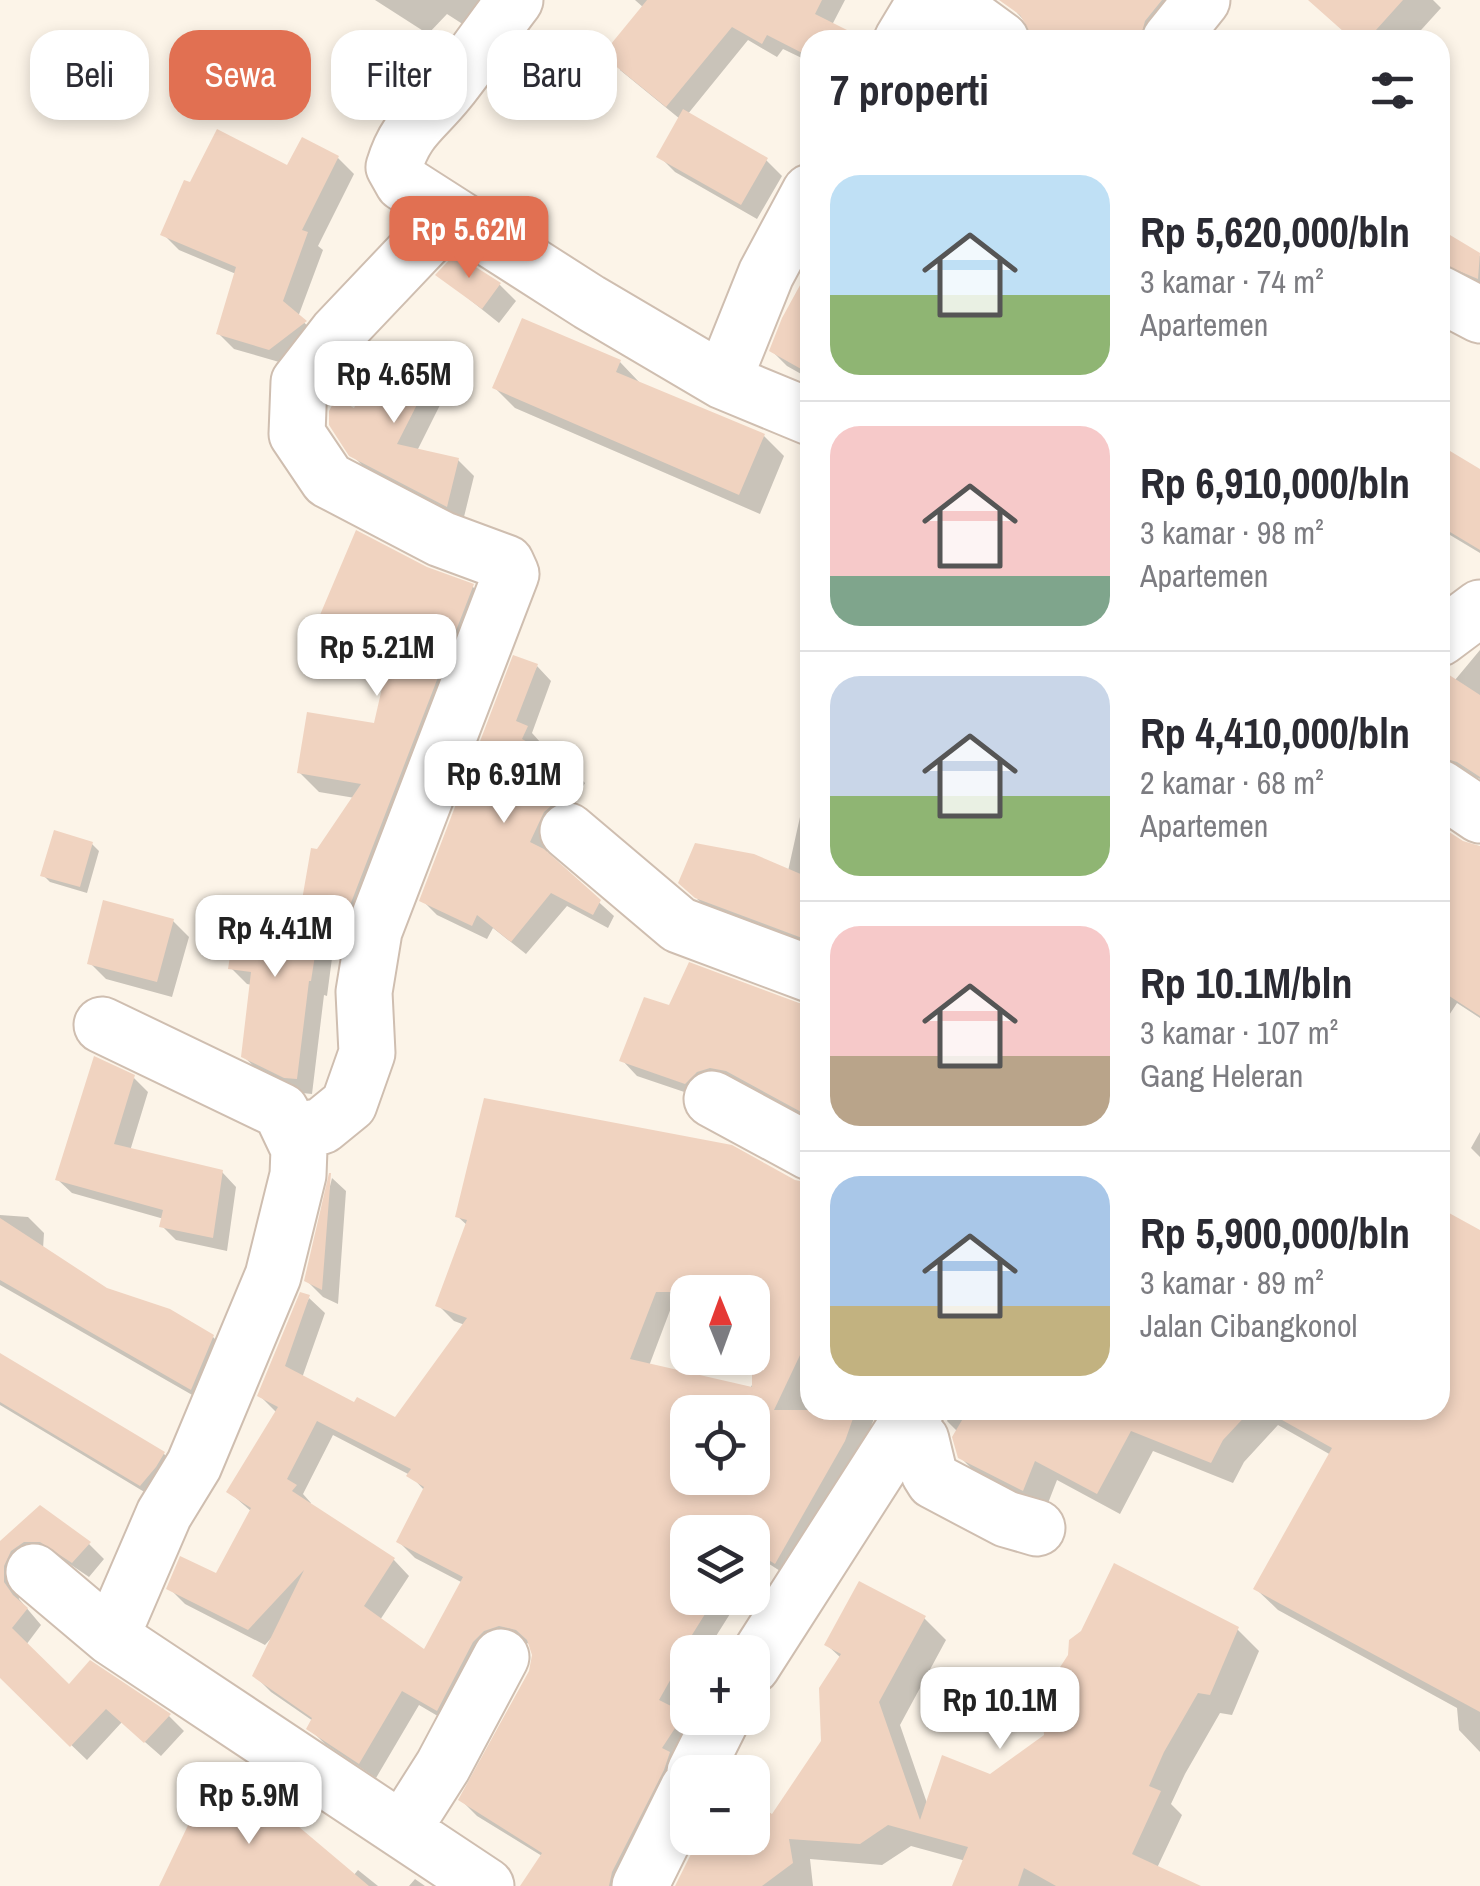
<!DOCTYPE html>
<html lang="id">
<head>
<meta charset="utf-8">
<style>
	body { margin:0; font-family:"Archivo Narrow",sans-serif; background:#f2f2f3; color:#2b2b33; height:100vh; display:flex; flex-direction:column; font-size:38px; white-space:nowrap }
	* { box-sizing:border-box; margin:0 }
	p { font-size:32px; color:#7c7c81 }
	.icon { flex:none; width:55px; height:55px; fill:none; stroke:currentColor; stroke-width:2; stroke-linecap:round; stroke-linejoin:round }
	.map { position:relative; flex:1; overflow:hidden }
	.side { position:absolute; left:800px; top:30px; width:650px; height:1390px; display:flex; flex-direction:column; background:#fff; border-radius:30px; box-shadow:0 5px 15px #0003 }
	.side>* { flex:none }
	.top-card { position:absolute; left:30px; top:30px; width:620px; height:90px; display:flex; gap:20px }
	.needle { width:65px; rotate:359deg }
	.fabs { position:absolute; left:670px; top:1275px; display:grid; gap:20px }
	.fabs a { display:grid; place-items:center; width:100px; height:100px; border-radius:20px; background:#fff; box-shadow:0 5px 15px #0003; font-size:50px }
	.price { position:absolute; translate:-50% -85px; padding:0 22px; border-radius:20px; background:#fff; color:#222; font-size:32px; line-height:65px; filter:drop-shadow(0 2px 5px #0008) }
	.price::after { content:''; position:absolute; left:50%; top:60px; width:30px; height:22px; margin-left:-15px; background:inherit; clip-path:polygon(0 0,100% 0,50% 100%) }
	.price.on { background:#e17052; color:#fff }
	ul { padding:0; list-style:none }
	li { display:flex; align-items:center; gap:30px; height:250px; padding:0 30px }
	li+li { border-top:2px solid #e1e1e2 }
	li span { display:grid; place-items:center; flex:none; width:280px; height:200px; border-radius:30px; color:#555 }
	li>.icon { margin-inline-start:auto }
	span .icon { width:120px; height:120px; fill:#fffc; stroke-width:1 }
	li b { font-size:42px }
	h2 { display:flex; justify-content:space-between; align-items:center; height:120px; padding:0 30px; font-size:42px }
	.tag { padding:0 35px; border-radius:30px; background:#fff; box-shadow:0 5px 15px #0003; font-size:35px; line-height:90px }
	.tag.on { background:#e17052; color:#fff }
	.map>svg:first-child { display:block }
</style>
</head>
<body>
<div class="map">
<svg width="1480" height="1886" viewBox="0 0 1480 1886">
	<rect width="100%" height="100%" fill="#fcf4e8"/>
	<!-- shadow -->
	<path fill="#0003" fill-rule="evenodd" d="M375,0H499L475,32L447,14L428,34Z
		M635,0H845L832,25L861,40H810V62L783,49L777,57L748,40L687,115L766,160L782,176L757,219L675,172L659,156L680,119L620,70L644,8Z
		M1012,0H1196L1165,40H1042L1009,4Z
		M1309,0H1433L1441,8L1412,40H1354Z
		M338,158L354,174L318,246L323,250L298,317L321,338L286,364L234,349L218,333L236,274L179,250L163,234L288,169Z
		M1440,232L1480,256V287L1440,284Z
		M456,257L500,285L516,301L499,323L439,275Z
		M810,315V379L787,366L772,351Z
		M620,362L640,383L764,436L784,456L760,514L515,408L495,388Z
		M435,369L450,385L417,451L458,460L474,476L463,521L368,471L351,454Z
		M1440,446L1480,472V553L1440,529Z
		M426,569L472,586L492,606L369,926L328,920L336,928L327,996L324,995L312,1094L302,1093L260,1072L243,1056L252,985L247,984L231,968L317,911L305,900L318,852L355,798L319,792L299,772L376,726L390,663L339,641L320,622Z
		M1480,650V779L1457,770L1440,773V670L1455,680Z
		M537,666L551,681L532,733L541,743L538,750L570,768L585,783L564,821L558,826L546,854L614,916L608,928L567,906L526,954L493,928L487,939L437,915L422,900Z
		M809,800L810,949L714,913L697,899L788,871L800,817Z
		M1440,829L1461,843L1480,848V1018L1457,1003L1440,1029Z
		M92,844L99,851L87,893L50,882L43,875Z
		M173,921L189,937L172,997L106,979L90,963Z
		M810,1007V1122L702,1098L637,1076L622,1060L670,1008Z
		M133,1077L148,1092L130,1151L222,1172L236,1187L227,1251L176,1240L162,1226L164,1219L72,1193L57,1179Z
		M1480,1132V1157L1471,1148Z
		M332,1178L346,1191L338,1304L323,1297L307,1281Z
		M794,1182L810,1186V1410H877L860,1457L791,1578L763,1560L752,1577V1532H688V1598H740L706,1652H688V1693L677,1712L699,1731L628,1886H523L542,1856L477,1816L461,1800L531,1672L535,1655L531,1644L516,1641L453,1725L419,1705L376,1778L325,1744L309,1728L313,1721L271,1692L255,1676L273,1636L265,1645L185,1604L169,1588L217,1576L252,1512L229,1492L277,1413L260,1396L309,1298L325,1313L302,1378L356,1405L396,1420L465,1325L454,1321L438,1305L468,1226L457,1216ZM688,1292H752L775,1337L750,1389L649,1366L674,1300L688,1305ZM688,1412H752V1478H688ZM333,1435L410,1475L425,1491L399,1542L415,1558L463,1583L425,1652L380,1620L409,1576L394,1560L309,1505L311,1503L303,1494Z
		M1440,1211L1480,1233V1752L1459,1730L1457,1708L1278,1610L1256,1589L1331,1455L1278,1425L1244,1462L1233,1483L1153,1451L1120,1514L1057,1480L1045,1511L982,1479L960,1457L958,1432L947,1421L952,1410H1440Z
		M0,1215L28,1217L44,1233L43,1249L106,1290L213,1337L229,1353L208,1404L0,1285Z
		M0,1356L164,1454L179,1469L156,1499L0,1405Z
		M40,1509L89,1544L104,1559L89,1577L58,1556L40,1557L18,1582L19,1599L41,1625L26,1645L69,1688L90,1664L169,1716L184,1731L161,1756L122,1722L87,1760L0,1677V1544Z
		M924,1618L946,1640L900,1725L928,1806L991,1777L1237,1629L1259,1651L1232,1715L1220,1713L1185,1774L1171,1804L1182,1815L1157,1868L1195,1886H964L966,1861L911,1846L882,1865L810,1859L813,1886H678L698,1845L706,1838H752L773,1817L824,1742L841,1658L827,1645Z
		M188,1813L353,1876L358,1870L378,1886H162L194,1819Z
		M415,1879L425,1886H409Z"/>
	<!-- building -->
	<path fill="#f0d3c0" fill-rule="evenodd" d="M647,0H822L815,14L867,40H810V57L767,35L762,44L732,27L666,107L602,55Z
		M999,0H1162L1145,21L1140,40H1044L1030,32L1020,15Z
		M1308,0H1403L1367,40H1353Z
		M683,109L768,158L741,205L656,157Z
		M217,129L287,165L302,137L339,156L302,230L308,232L283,301L307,321L269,350L216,334L236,267L160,235L184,180L190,182Z
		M1440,229L1480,253L1478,279L1440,263Z
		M455,254L501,283L482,309L435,275Z
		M810,267V374L769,351L782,318Z
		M522,318L621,360L616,372L765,434L739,495L492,388Z
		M387,342L436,367L397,444L459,458L447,507L349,456L329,425V411L336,398L354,408Z
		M1440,445L1480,469V550L1440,526Z
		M356,530L427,567L474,584L349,908L302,900L311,848L317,849L361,784L297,773L307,712L374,723L390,653L317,622Z
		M513,655L538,664L516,721L528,726L522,739L572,766L550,807L544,812L530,842L544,849L601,900L593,915L551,893L511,942L477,915L472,926L419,901Z
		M1440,669L1480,695V777L1457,762L1440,757Z
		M1440,826L1463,841L1480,846V1016L1440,990Z
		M54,830L93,842L80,887L40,876Z
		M695,843L754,854L810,878V941L695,898L678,883Z
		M239,898L322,910L311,981H309L297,1079L284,1078L241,1057L251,972L228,969Z
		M103,900L174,919L157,982L87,964Z
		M689,962L799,1003L810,1004V1093L803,1113L726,1071L710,1068L697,1072L685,1084L619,1061L644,997L669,1005Z
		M94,1056L135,1075L114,1144L223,1170L213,1238L159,1227L163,1210L55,1180Z
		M484,1098L732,1145L795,1180L810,1183V1334L774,1410H856L845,1441L775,1564L752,1550V1532H688V1598H715L687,1643L690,1645L659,1700L685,1713L662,1748L670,1752L664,1770L612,1872L609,1886H520L542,1853L458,1800L529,1671L532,1655L527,1640L516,1630L499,1626L484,1631L473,1642L437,1711L402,1691L359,1764L306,1729L312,1718L252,1676L304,1570L248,1630L166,1589L180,1556L216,1573L251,1508L226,1492L278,1407L257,1396L300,1292L310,1295L285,1366L354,1402L357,1397L395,1417L467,1318L435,1306L467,1220L455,1217ZM656,1292H752V1387L630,1359ZM688,1412H752V1478H688ZM317,1421L411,1469L406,1476L424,1487L396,1542L463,1577L424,1649L364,1606L395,1558L292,1491L297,1485L287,1479Z
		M329,1173H331L322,1290L304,1281Z
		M1440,1208L1480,1230V1712L1253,1589L1332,1448L1264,1410H1440Z
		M0,1218L107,1288L170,1309L214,1335L191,1390L0,1280Z
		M0,1353L165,1452L156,1467L140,1486L0,1402Z
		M968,1410H1251L1223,1440L1211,1463L1131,1431L1097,1494L1035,1461L1023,1491L958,1458L952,1437Z
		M40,1505L91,1542L72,1563L40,1542H24L11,1551L4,1566V1582L13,1595L28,1608L12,1628L69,1684L90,1660L171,1714L144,1743L106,1709L70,1747L0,1678V1541Z
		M1114,1563L1239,1627L1210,1695L1198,1693L1164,1752L1149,1786L1161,1791L1132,1854L1201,1886H1056L1024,1868L1018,1886H952L968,1847L888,1825L860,1844L789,1839L793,1863L762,1886H675L699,1838H752V1801L772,1814L821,1741L819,1688L841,1654L824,1645L859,1581L926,1616L879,1702L920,1820L942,1755L990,1774L1044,1735L1041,1696L1068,1655L1069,1640L1081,1631Z
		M203,1778L286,1816L369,1886H159L192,1817L185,1814Z"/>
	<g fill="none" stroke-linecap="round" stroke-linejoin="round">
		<defs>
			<path id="minor" d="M515,0C492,30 471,61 448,90C424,120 406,127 394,167L403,183L589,302L723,381L810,417
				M946,0L1001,40
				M902,40L926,0
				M1170,40L1202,0
				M1440,294L1480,315
				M723,381L766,274L810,192
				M1440,638L1480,608
				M1440,788L1480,815
				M568,831L679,925L810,974
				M102,1025L281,1111L299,1149L298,1175L273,1276L194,1465L164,1514L111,1637
				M712,1099L810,1152
				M293,1132L322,1126L349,1104L367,1053L364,992L374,931L511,574L506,563L441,539L328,480L297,434L299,382L337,333L449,215
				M906,1429L921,1440L929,1473L934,1481L1006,1519L1037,1528
				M34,1572L111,1637L486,1886
				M752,1666L916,1410
				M695,1772L722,1718
				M403,1829L443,1766L501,1657
				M640,1886L688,1789"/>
		</defs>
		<!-- minor casing -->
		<use href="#minor" stroke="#cfbeb0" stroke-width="59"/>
		<!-- minor -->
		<use href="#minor" stroke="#fff" stroke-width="55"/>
	</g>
</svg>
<div class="fabs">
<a><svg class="needle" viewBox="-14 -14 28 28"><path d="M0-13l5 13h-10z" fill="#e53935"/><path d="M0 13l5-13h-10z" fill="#7c7c81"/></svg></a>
<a><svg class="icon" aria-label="locate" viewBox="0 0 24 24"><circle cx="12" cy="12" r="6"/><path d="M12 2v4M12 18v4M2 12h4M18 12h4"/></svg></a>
<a><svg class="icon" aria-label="layers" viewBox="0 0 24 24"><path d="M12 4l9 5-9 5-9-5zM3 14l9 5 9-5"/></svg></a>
<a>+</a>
<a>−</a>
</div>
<b class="price on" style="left:469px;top:281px">Rp 5.62M</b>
<b class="price" style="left:394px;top:426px">Rp 4.65M</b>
<b class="price" style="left:377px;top:699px">Rp 5.21M</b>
<b class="price" style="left:504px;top:826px">Rp 6.91M</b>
<b class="price" style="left:275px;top:980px">Rp 4.41M</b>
<b class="price" style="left:1000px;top:1752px">Rp 10.1M</b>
<b class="price" style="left:249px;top:1847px">Rp 5.9M</b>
<div class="top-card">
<a class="tag">Beli</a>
<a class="tag on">Sewa</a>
<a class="tag">Filter</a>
<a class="tag">Baru</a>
</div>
<section class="side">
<h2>7 properti<svg class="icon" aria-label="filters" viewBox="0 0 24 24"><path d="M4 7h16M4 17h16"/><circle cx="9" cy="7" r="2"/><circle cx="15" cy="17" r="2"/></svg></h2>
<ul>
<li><span style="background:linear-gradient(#bfe0f5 60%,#8fb573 0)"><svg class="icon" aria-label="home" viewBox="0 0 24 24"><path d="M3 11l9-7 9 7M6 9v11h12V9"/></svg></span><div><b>Rp 5,620,000/bln</b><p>3 kamar · 74 m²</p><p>Apartemen</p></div></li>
<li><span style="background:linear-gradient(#f6c9c9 75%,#7fa58c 0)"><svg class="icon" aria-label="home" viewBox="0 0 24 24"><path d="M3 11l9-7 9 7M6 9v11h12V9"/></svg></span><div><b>Rp 6,910,000/bln</b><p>3 kamar · 98 m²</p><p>Apartemen</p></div></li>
<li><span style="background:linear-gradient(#c9d6e8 60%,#8fb573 0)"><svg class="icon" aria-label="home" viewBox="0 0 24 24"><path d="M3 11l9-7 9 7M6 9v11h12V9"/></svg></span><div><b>Rp 4,410,000/bln</b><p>2 kamar · 68 m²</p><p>Apartemen</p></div></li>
<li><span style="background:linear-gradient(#f6c9c9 65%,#b9a48a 0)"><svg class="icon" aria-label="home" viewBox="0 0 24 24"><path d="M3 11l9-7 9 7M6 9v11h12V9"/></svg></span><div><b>Rp 10.1M/bln</b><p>3 kamar · 107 m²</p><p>Gang Heleran</p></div></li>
<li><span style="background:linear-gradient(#a9c7e8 65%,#c2b280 0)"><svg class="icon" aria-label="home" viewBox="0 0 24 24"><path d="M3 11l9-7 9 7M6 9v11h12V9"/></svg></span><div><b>Rp 5,900,000/bln</b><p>3 kamar · 89 m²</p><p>Jalan Cibangkonol</p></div></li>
</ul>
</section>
</div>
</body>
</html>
